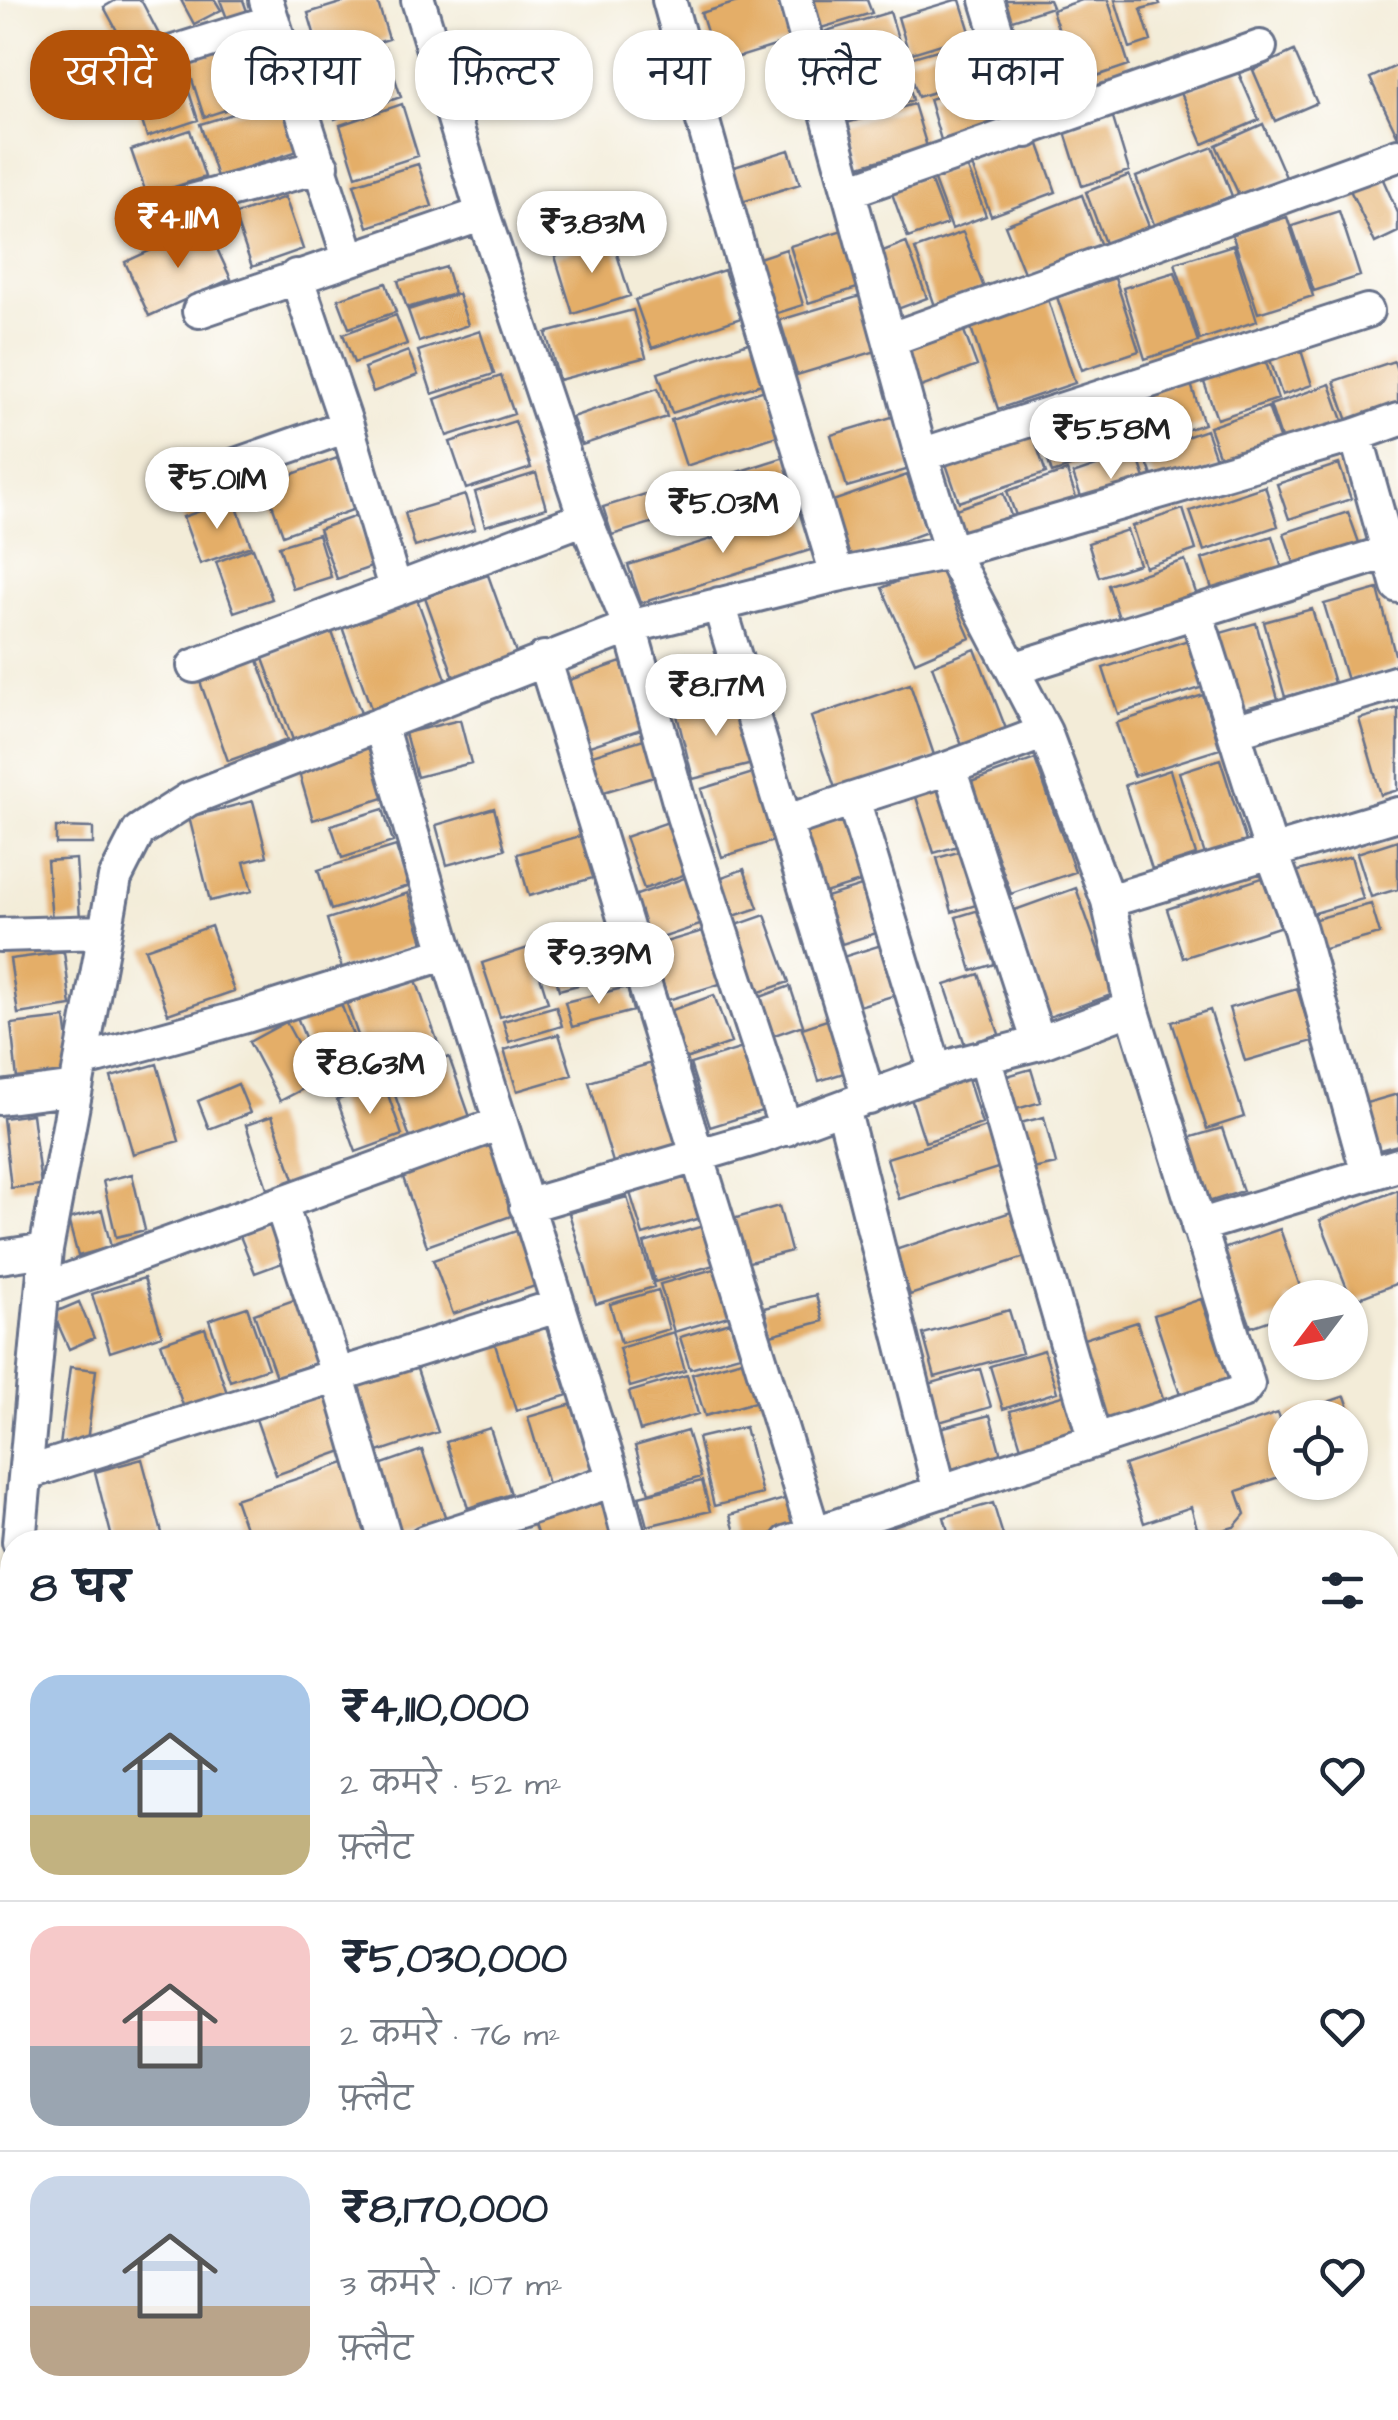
<!DOCTYPE html>
<html lang="hi">
<head>
<meta charset="utf-8">
<style>
	body { margin:0; font-family:"Architects Daughter","Playpen Sans Deva",sans-serif; background:#f2f2f3; color:#1f2937; height:100vh; display:flex; flex-direction:column; font-size:38px; white-space:nowrap }
	* { box-sizing:border-box; margin:0 }
	p { font-size:32px; color:#747a83 }
	.icon { flex:none; width:55px; height:55px; fill:none; stroke:currentColor; stroke-width:2; stroke-linecap:round; stroke-linejoin:round }
	.map { position:relative; flex:1; overflow:hidden }
	.sheet { position:absolute; left:0px; top:1530px; width:1400px; height:890px; display:flex; flex-direction:column; background:#fff; border-radius:40px 40px 0 0; box-shadow:0 2px 8px #0004 }
	.sheet>* { flex:none }
	.hud { position:absolute; left:30px; top:30px; width:1340px; height:90px; display:flex; gap:20px }
	.needle { width:65px; rotate:238deg }
	.controls { position:absolute; left:1268px; top:1280px; display:grid; gap:20px }
	.controls a { display:grid; place-items:center; width:100px; height:100px; border-radius:50%; background:#fff; box-shadow:0 2px 8px #0004; font-size:50px }
	.price { position:absolute; translate:-50% -85px; padding:0 22px; border-radius:35px; background:#fff; color:#222; font-size:32px; line-height:65px; filter:drop-shadow(0 2px 5px #0008) }
	.price::after { content:''; position:absolute; left:50%; top:60px; width:30px; height:22px; margin-left:-15px; background:inherit; clip-path:polygon(0 0,100% 0,50% 100%) }
	.price.on { background:#b45309; color:#fff }
	ul { padding:0; list-style:none }
	li { display:flex; align-items:center; gap:30px; height:250px; padding:0 30px }
	li+li { border-top:2px solid #e0e1e3 }
	li span { display:grid; place-items:center; flex:none; width:280px; height:200px; border-radius:30px; color:#555 }
	li>.icon { margin-inline-start:auto }
	span .icon { width:120px; height:120px; fill:#fffc; stroke-width:1 }
	li b { font-size:42px }
	h2 { display:flex; justify-content:space-between; align-items:center; height:120px; padding:0 30px; font-size:42px }
	.chip { padding:0 35px; border-radius:40px; background:#fff; box-shadow:0 2px 8px #0004; font-size:35px; line-height:90px }
	.chip.on { background:#b45309; color:#fff }
	.map>svg:first-child { display:block }
</style>
</head>
<body>
<div class="map">
<svg width="1398" height="2420" viewBox="0 0 1398 2420">
	<rect width="100%" height="100%" fill="#fff"/>
	<filter id="ink" filterUnits="userSpaceOnUse"><feTurbulence type="fractalNoise" baseFrequency=".01" numOctaves="2"/><feDisplacementMap in="SourceGraphic" scale="20" xChannelSelector="R" yChannelSelector="G"/><feConvolveMatrix kernelMatrix="1 2 1 2 8 2 1 2 1" color-interpolation-filters="sRGB"/></filter>
	<filter id="wash" filterUnits="userSpaceOnUse"><feTurbulence type="fractalNoise" baseFrequency=".0048" numOctaves="4" result="noise"/><feDisplacementMap in="SourceGraphic" scale="40" xChannelSelector="R" yChannelSelector="G"/><feGaussianBlur stdDeviation="2.25" result="paint"/><feColorMatrix in="noise" values="0 0 0 0 0 0 0 0 0 0 0 0 0 0 0 0 0 1.4 0 .05"/><feComposite in="paint" operator="in"/></filter>
	<g filter="url(#wash)">
		<rect width="100%" height="100%" fill="#f3ecd8"/>
		<g id="blocks">
			<!-- building -->
			<path fill="#e4ae68" d="M116,0H141L165,46L134,62L104,7Z
				M181,0H215L221,10L194,24Z
				M220,0H243L248,14L228,21Z
				M350,0H377L389,39L322,60L308,13Z
				M744,0H778L791,41L717,64L701,13Z
				M802,0H867L872,13L811,31Z
				M955,0H960L971,35L909,54L898,17Z
				M995,0H1049L1052,7L1003,23Z
				M1082,0H1108L1129,65L1076,83L1052,10Z
				M1115,0H1158L1160,4L1141,9L1151,41L1130,48Z
				M890,12L903,55L839,74L826,31Z
				M266,35L284,91L204,117L186,61Z
				M968,41L980,78L918,97L906,59Z
				M385,48L401,97L335,119L318,69Z
				M1294,51L1317,103L1275,121L1253,70Z
				M902,59L913,100L846,119L834,77Z
				M1398,65V137L1370,78Z
				M181,67L198,120L147,137L130,84Z
				M1237,69L1259,120L1203,144L1181,93Z
				M991,80L1004,121L941,140L929,99Z
				M281,99L298,151L217,177L200,124Z
				M402,104L418,156L356,176L340,125Z
				M914,104L927,147L856,167L843,124Z
				M1112,115L1129,171L1082,186L1064,129Z
				M1263,124L1286,177L1240,197L1216,145Z
				M190,130L205,177L147,196L131,150Z
				M1037,139L1056,192L991,216L971,163Z
				M1213,147L1232,196L1155,227L1136,177Z
				M789,150L800,184L742,202L731,168Z
				M966,163L986,216L952,229L932,175Z
				M418,164L432,206L368,227L354,184Z
				M928,174L947,224L908,238L890,188Z
				M1129,175L1150,229L1106,246L1086,192Z
				M1381,175L1398,213V232L1375,243L1350,190Z
				M1082,195L1101,246L1025,275L1005,225Z
				M285,197L303,249L252,267L234,215Z
				M1339,211L1360,276L1314,291L1292,226Z
				M1287,217L1313,296L1258,313L1232,234Z
				M206,225L231,279L149,316L125,262Z
				M846,229L864,286L808,303L790,246Z
				M963,232L984,288L935,306L915,249Z
				M612,238L630,296L573,314L555,256Z
				M906,242L927,298L895,310L875,254Z
				M1233,245L1257,321L1200,340L1175,263Z
				M786,249L803,305L762,318L744,263Z
				M446,267L454,294L407,308L398,281Z
				M724,270L741,318L652,348L635,300Z
				M1175,272L1198,342L1145,359L1123,288Z
				M1115,278L1139,351L1082,370L1057,297Z
				M386,283L396,312L349,328L338,299Z
				M458,294L468,325L419,342L408,310Z
				M867,294L883,349L797,375L780,320Z
				M1047,296L1075,383L998,409L969,322Z
				M633,310L646,357L559,380L546,333Z
				M396,315L407,344L354,363L343,334Z
				M961,323L977,366L916,389L900,345Z
				M480,331L494,374L432,394L418,351Z
				M757,340L771,381L672,413L658,373Z
				M1299,344L1312,385L1282,395L1268,354Z
				M408,351L418,375L373,392L364,368Z
				M1263,353L1278,399L1217,419L1201,374Z
				M1394,361L1398,373V407L1349,424L1334,381Z
				M501,376L514,414L447,436L435,399Z
				M1189,378L1204,424L1135,447L1120,401Z
				M1330,384L1344,423L1283,444L1270,405Z
				M658,388L667,417L582,445L572,417Z
				M768,389L783,434L686,466L671,420Z
				M1110,403L1126,449L1052,473L1037,428Z
				M1268,407L1283,449L1224,469L1209,427Z
				M895,416L910,469L847,487L831,435Z
				M515,421L531,468L466,489L450,442Z
				M1206,430L1219,467L1157,489L1143,452Z
				M1033,435L1046,473L959,502L946,464Z
				M1136,452L1149,490L1086,511L1073,474Z
				M788,456L803,502L711,532L696,485Z
				M337,458L355,509L283,535L265,484Z
				M1339,464L1351,499L1289,519L1277,484Z
				M1067,471L1080,509L1021,529L1007,491Z
				M536,473L546,508L485,526L475,492Z
				M907,475L927,532L851,560L830,502Z
				M688,481L697,509L612,535L603,507Z
				M1265,486L1278,526L1204,551L1190,511Z
				M1003,493L1015,527L953,548L941,514Z
				M465,495L475,529L415,547L405,513Z
				M234,499L251,546L200,564L183,517Z
				M1183,509L1196,550L1145,567L1132,526Z
				M804,510L817,548L641,603L628,565Z
				M1348,512L1362,551L1297,572L1284,533Z
				M356,516L374,566L337,579L319,529Z
				M1127,530L1139,564L1099,577L1088,543Z
				M318,534L331,577L293,589L279,546Z
				M1272,536L1283,572L1214,595L1202,559Z
				M253,548L272,599L234,612L216,562Z
				M1185,560L1197,596L1120,621L1108,585Z
				M938,564L970,638L915,662L882,588Z
				M488,575L519,661L456,683L425,597Z
				M1378,589L1398,666L1347,680L1324,604Z
				M417,599L449,687L373,714L342,627Z
				M1312,609L1334,683L1285,697L1264,622Z
				M1256,623L1278,699L1239,710L1217,634Z
				M332,632L362,716L293,740L262,656Z
				M1194,638L1210,685L1118,714L1103,668Z
				M975,649L1008,734L964,751L932,666Z
				M255,652L287,740L228,761L197,673Z
				M621,662L644,728L581,749L558,684Z
				M910,684L935,758L836,791L811,717Z
				M1203,695L1220,749L1134,776L1116,723Z
				M739,699L756,763L693,779L677,715Z
				M1398,708V790L1381,795L1359,719Z
				M460,720L471,763L417,777L405,733Z
				M650,737L661,775L587,797L576,760Z
				M378,744L393,795L313,820L298,769Z
				M1035,759L1075,872L1011,894L971,782Z
				M1220,759L1246,841L1205,855L1179,772Z
				M1170,770L1196,855L1152,869L1125,785Z
				M756,772L777,840L722,857L701,789Z
				M949,784L968,843L934,853L915,794Z
				M253,801L267,856L244,862L252,891L210,901L189,817Z
				M494,808L505,849L447,865L436,825Z
				M383,809L393,842L342,858L331,825Z
				M852,812L873,878L815,896L794,831Z
				M671,821L689,873L644,889L625,837Z
				M56,827L93,828V844H56Z
				M587,834L600,876L529,896L517,854Z
				M1398,840V889L1371,897L1357,853Z
				M396,846L408,886L331,910L318,870Z
				M972,848L987,902L952,912L937,858Z
				M1351,856L1363,899L1301,917L1288,874Z
				M76,859L80,918L52,921L47,861Z
				M744,869L758,908L728,918L714,880Z
				M690,876L706,923L644,944L628,898Z
				M1265,877L1282,926L1183,958L1167,909Z
				M871,883L886,930L842,944L826,897Z
				M1076,888L1114,994L1049,1017L1012,911Z
				M408,893L423,942L342,968L327,919Z
				M1371,904L1380,934L1321,950L1312,920Z
				M992,906L1008,960L972,971L956,917Z
				M765,915L789,982L748,996L725,929Z
				M211,926L234,991L168,1014L145,949Z
				M706,930L723,983L668,1000L652,946Z
				M598,933L609,977L559,990L548,947Z
				M894,941L909,991L846,1010L830,961Z
				M531,947L548,1002L500,1017L482,963Z
				M64,952L71,1006L18,1014L10,959Z
				M979,974L999,1034L965,1045L945,985Z
				M416,980L439,1046L370,1070L347,1004Z
				M790,986L803,1025L769,1037L755,999Z
				M627,987L633,1011L572,1027L565,1002Z
				M1297,988L1313,1041L1245,1061L1229,1008Z
				M714,995L731,1043L680,1061L664,1013Z
				M340,1001L369,1078L327,1094L297,1017Z
				M556,1006L562,1026L509,1042L503,1021Z
				M1210,1010L1244,1117L1207,1129L1172,1022Z
				M836,1017L853,1070L819,1081L802,1028Z
				M65,1018L72,1073L17,1079L11,1024Z
				M286,1022L318,1081L280,1101L249,1042Z
				M559,1034L572,1075L517,1091L504,1050Z
				M746,1047L765,1110L710,1127L690,1064Z
				M449,1057L471,1120L411,1141L389,1078Z
				M655,1062L681,1149L615,1169L589,1082Z
				M157,1064L179,1141L133,1154L111,1077Z
				M1031,1069L1041,1102L1010,1111L1000,1078Z
				M967,1076L982,1124L925,1142L910,1095Z
				M384,1083L402,1135L356,1152L337,1100Z
				M238,1084L250,1113L209,1129L198,1101Z
				M1398,1094V1145L1372,1152L1359,1105Z
				M32,1114L41,1185L11,1188L3,1118Z
				M272,1116L295,1182L268,1191L246,1125Z
				M1044,1117L1056,1164L1019,1172L1008,1126Z
				M989,1126L1001,1167L899,1199L887,1158Z
				M1222,1128L1243,1191L1199,1205L1178,1141Z
				M497,1134L525,1211L427,1246L400,1169Z
				M689,1168L704,1217L643,1235L628,1186Z
				M132,1174L145,1230L116,1237L103,1181Z
				M1398,1190V1283L1352,1301L1320,1220Z
				M627,1197L654,1287L596,1304L569,1213Z
				M779,1206L791,1251L734,1266L722,1222Z
				M102,1210L111,1247L78,1256L68,1219Z
				M1011,1212L1025,1257L910,1295L895,1250Z
				M281,1221L296,1258L255,1273L240,1236Z
				M710,1224L721,1263L655,1282L644,1243Z
				M522,1229L541,1284L453,1314L433,1260Z
				M1280,1229L1304,1298H1285V1315L1251,1327L1223,1249Z
				M721,1267L735,1314L674,1332L660,1284Z
				M144,1278L162,1335L110,1352L92,1294Z
				M658,1290L669,1329L621,1343L610,1304Z
				M308,1295L330,1358L276,1377L254,1314Z
				M816,1295L823,1321L771,1335L764,1308Z
				M1201,1299L1231,1385L1182,1401L1154,1315Z
				M79,1302L94,1338L69,1349L53,1313Z
				M247,1307L268,1368L230,1381L209,1320Z
				M1009,1310L1022,1353L935,1377L923,1334Z
				M730,1322L740,1355L690,1369L680,1337Z
				M1137,1322L1165,1405L1098,1426L1071,1343Z
				M545,1324L568,1395L516,1411L494,1341Z
				M205,1328L228,1396L185,1411L161,1343Z
				M674,1332L685,1371L630,1387L619,1348Z
				M1044,1350L1057,1392L1003,1409L990,1366Z
				M756,1356L769,1398L705,1416L692,1374Z
				M415,1363L438,1432L378,1452L354,1384Z
				M70,1367L96,1370L86,1450L60,1446Z
				M980,1369L991,1407L936,1423L925,1385Z
				M687,1375L698,1414L640,1431L629,1392Z
				M331,1392L351,1448L276,1475L256,1419Z
				M1065,1395L1077,1438L1023,1454L1010,1411Z
				M1345,1396L1362,1446L1350,1450V1418H1281Z
				M576,1403L596,1470L548,1484L528,1417Z
				M1278,1413L1285,1434V1475L1237,1491L1245,1514L1234,1527L1212,1533L1197,1528L1191,1507L1144,1523L1124,1465Z
				M990,1415L1002,1459L951,1473L940,1428Z
				M745,1427L762,1494L714,1506L698,1438Z
				M490,1428L511,1494L468,1508L446,1442Z
				M687,1431L701,1477L649,1493L635,1446Z
				M422,1450L446,1519L395,1536L371,1468Z
				M142,1459L162,1533L128,1542H113L95,1472Z
				M351,1461L378,1542H250L235,1499Z
				M702,1481L710,1511L647,1526L639,1496Z
				M600,1493L613,1533L583,1542H540L531,1516Z
				M791,1497L801,1533L766,1542H738L730,1515Z
				M993,1503L1005,1542H951L944,1517Z
				M895,1529L900,1542H855Z
				M12,1957V2015L9,2016L0,1986V1961Z
				M1398,1969V2053L1388,2056V1972Z
				M12,2027V2106L0,2070V2031Z
				M1042,2408H1058L1060,2420H1015L1014,2413Z
				M1139,2408H1157L1159,2420H1092L1091,2415Z
				M1376,2414V2417L1398,2415V2420H1339V2416Z"/>
		</g>
	</g>
	<g filter="url(#ink)">
		<use href="#blocks" fill-opacity="0" stroke="#677189" stroke-width="2.5"/>
		<g fill="none" stroke-linecap="round" stroke-linejoin="round">
			<defs>
				<path id="minor" d="M266,0L349,258
					M418,0L483,214L585,518L630,627L683,816L786,1129
					M669,0L739,250L837,575
					M987,0L1027,131
					M132,65L273,21
					M849,191L1260,47
					M162,209L322,166
					M296,276L347,426L395,588
					M199,311L483,214
					M891,339L1398,155
					M1356,435L1398,586
					M921,455L1367,311
					M193,480L347,426
					M719,604L869,1098
					M1196,612L1272,853L1300,929L1368,1174
					M544,658L814,1534
					M194,666L585,518
					M1013,669L1388,552
					M380,724L447,953L614,1480L630,1542
					M1234,731L1398,682
					M949,768L1039,1043
					M785,822L853,799
					M1108,901L1398,814
					M0,935L104,932
					M984,1057L1095,1441
					M81,1061L246,1016L447,953
					M936,1072L853,799L949,768L1045,732
					M0,1098L76,1088
					M843,1108L940,1492
					M281,1204L338,1377L386,1542
					M526,1206L761,1137L958,1064L1039,1043L1132,1008
					M1198,1226L1398,1165
					M0,1257L46,1250
					M44,1289L501,1123
					M27,1473L557,1306
					M19,1542L46,1250L115,878L139,831L189,799L630,627L837,575L951,552L1356,435L1398,420
					M425,1542L614,1480
					M788,1542L1242,1392L1248,1384L1132,1008L1108,901L1045,732L951,552L921,455L796,0
					M0,1592L12,1590
					M0,1814L12,1618
					M1388,2073L1398,2070
					M1388,2398L1398,2397
					M645,2408L648,2420
					M852,2408L855,2420
					M1063,2408L1065,2420
					M689,2420L762,2408
					M1228,2420L1319,2408"/>
				<path id="secondary" d="M1388,1702L1398,1698
					M1388,1752L1398,1748
					M0,2169L12,2165
					M0,2214L12,2210"/>
			</defs>
			<!-- minor casing -->
			<use href="#minor" stroke="#677189" stroke-width="38"/>
			<!-- secondary casing -->
			<use href="#secondary" stroke="#677189" stroke-width="50"/>
			<!-- minor -->
			<use href="#minor" stroke="#fff" stroke-width="32"/>
			<!-- secondary -->
			<use href="#secondary" stroke="#fce5d0" stroke-width="45"/>
		</g>
	</g>
</svg>
<div class="controls">
<a><svg class="needle" viewBox="-14 -14 28 28"><path d="M0-13l5 13h-10z" fill="#e53935"/><path d="M0 13l5-13h-10z" fill="#747a83"/></svg></a>
<a><svg class="icon" aria-label="locate" viewBox="0 0 24 24"><circle cx="12" cy="12" r="6"/><path d="M12 2v4M12 18v4M2 12h4M18 12h4"/></svg></a>
</div>
<b class="price on" style="left:178px;top:271px">₹4.11M</b>
<b class="price" style="left:592px;top:276px">₹3.83M</b>
<b class="price" style="left:1111px;top:482px">₹5.58M</b>
<b class="price" style="left:217px;top:532px">₹5.01M</b>
<b class="price" style="left:723px;top:556px">₹5.03M</b>
<b class="price" style="left:716px;top:739px">₹8.17M</b>
<b class="price" style="left:599px;top:1007px">₹9.39M</b>
<b class="price" style="left:370px;top:1117px">₹8.63M</b>
<div class="hud">
<a class="chip on">खरीदें</a>
<a class="chip">किराया</a>
<a class="chip">फ़िल्टर</a>
<a class="chip">नया</a>
<a class="chip">फ़्लैट</a>
<a class="chip">मकान</a>
</div>
<section class="sheet">
<h2>8 घर<svg class="icon" aria-label="filters" viewBox="0 0 24 24"><path d="M4 7h16M4 17h16"/><circle cx="9" cy="7" r="2"/><circle cx="15" cy="17" r="2"/></svg></h2>
<ul>
<li><span style="background:linear-gradient(#a9c7e8 70%,#c2b280 0)"><svg class="icon" aria-label="home" viewBox="0 0 24 24"><path d="M3 11l9-7 9 7M6 9v11h12V9"/></svg></span><div><b>₹4,110,000</b><p>2 कमरे · 52 m²</p><p>फ़्लैट</p></div><svg class="icon" aria-label="heart" viewBox="0 0 24 24"><path d="M12 20l-8-8c-3-5 5-10 8-4 3-6 11-1 8 4z"/></svg></li>
<li><span style="background:linear-gradient(#f6c9c9 60%,#9aa5b1 0)"><svg class="icon" aria-label="home" viewBox="0 0 24 24"><path d="M3 11l9-7 9 7M6 9v11h12V9"/></svg></span><div><b>₹5,030,000</b><p>2 कमरे · 76 m²</p><p>फ़्लैट</p></div><svg class="icon" aria-label="heart" viewBox="0 0 24 24"><path d="M12 20l-8-8c-3-5 5-10 8-4 3-6 11-1 8 4z"/></svg></li>
<li><span style="background:linear-gradient(#c9d6e8 65%,#b9a48a 0)"><svg class="icon" aria-label="home" viewBox="0 0 24 24"><path d="M3 11l9-7 9 7M6 9v11h12V9"/></svg></span><div><b>₹8,170,000</b><p>3 कमरे · 107 m²</p><p>फ़्लैट</p></div><svg class="icon" aria-label="heart" viewBox="0 0 24 24"><path d="M12 20l-8-8c-3-5 5-10 8-4 3-6 11-1 8 4z"/></svg></li>
</ul>
</section>
</div>
</body>
</html>
